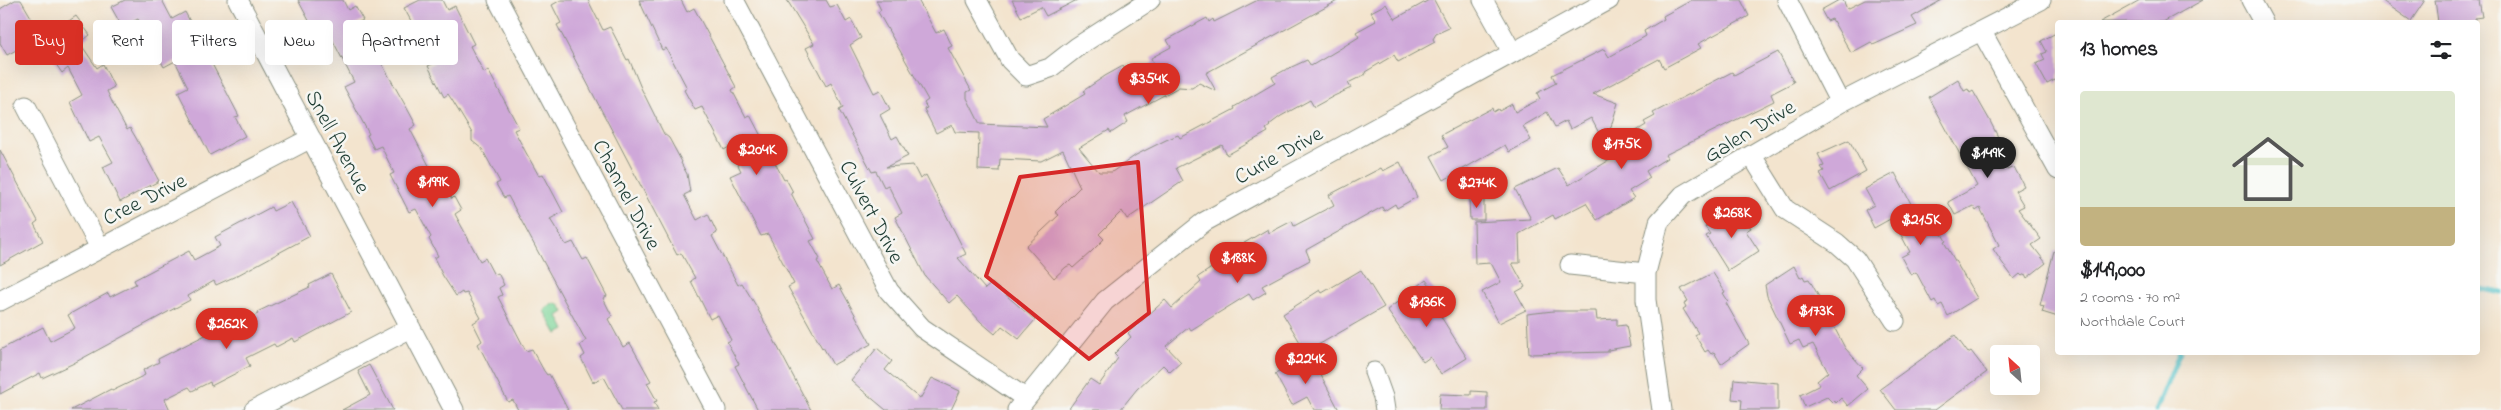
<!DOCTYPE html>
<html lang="en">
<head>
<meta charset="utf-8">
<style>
	body { margin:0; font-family:"Indie Flower",sans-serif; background:#f2f2f2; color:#202124; height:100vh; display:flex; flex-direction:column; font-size:19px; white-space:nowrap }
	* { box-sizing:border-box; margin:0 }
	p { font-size:16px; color:#757577 }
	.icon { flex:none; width:28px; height:28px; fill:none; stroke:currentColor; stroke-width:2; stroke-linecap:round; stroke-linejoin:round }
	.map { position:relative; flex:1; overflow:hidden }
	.side { position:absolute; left:2055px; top:20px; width:425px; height:335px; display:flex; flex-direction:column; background:#fff; border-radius:5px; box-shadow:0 5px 20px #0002 }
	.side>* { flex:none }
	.banner { position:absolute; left:15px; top:20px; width:475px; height:45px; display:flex; gap:10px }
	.needle { width:32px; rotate:333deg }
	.fabs { position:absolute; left:1990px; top:345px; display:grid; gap:10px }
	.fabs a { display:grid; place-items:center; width:50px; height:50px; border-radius:5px; background:#fff; box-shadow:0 5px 20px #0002; font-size:25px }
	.price { position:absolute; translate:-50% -42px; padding:0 11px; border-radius:18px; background:#d93025; color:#fff; font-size:16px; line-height:32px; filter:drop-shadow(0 1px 2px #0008) }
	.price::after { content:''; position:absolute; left:50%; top:30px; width:15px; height:11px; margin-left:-8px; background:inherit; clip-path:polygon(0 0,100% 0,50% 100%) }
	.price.active { background:#222; color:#fff }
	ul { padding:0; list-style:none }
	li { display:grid; align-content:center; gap:10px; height:265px; padding:0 25px }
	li+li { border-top:1px solid #e0e0e0 }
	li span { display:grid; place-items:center; height:155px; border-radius:5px; color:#555 }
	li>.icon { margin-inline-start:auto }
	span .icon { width:90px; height:90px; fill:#fffc; stroke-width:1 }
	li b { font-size:21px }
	h2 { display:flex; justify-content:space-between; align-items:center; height:60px; padding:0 25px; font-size:21px }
	.pill { padding:0 18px; border-radius:5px; background:#fff; box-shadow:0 5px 20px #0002; font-size:18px; line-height:45px }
	.pill.active { background:#d93025; color:#fff }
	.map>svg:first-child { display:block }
</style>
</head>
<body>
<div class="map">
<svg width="2501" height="410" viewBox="0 0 2501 410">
	<rect width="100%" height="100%" fill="#f6f6f2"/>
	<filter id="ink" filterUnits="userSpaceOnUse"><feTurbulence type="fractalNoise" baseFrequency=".02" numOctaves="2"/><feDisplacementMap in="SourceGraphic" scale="10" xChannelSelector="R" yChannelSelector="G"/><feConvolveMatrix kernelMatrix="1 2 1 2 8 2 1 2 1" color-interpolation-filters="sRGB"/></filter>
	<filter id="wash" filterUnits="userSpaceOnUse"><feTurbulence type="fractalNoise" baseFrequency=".0096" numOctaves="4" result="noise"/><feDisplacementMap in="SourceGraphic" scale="20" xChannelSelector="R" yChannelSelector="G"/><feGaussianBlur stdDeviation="1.12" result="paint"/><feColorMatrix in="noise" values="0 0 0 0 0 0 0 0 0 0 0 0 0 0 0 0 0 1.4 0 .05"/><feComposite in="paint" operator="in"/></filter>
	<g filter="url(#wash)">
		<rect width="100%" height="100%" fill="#f3e4ce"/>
		<!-- green -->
		<path fill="#81d79b" stroke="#508a68" d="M555,303L560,305L564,312L558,316L565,330L557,334L544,311L547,307Z"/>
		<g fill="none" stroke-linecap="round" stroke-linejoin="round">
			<!-- stream -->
			<path stroke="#57c5cb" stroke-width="5" d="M2478,288L2501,293
				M2156,410L2180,352"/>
		</g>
		<g id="blocks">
			<!-- building -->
			<path fill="#cfa8d9" d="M15,0H21L42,36L7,55L0,43V9Z
				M125,0H162L172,19L185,12L239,116L235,117L245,136L210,155L178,92L188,87L175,61L164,67L138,19L124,26L120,23L111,7Z
				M298,0H343L348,10L355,6L363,20L352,26L367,54L374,50L408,110L416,125L410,129L436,179L440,176L452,199L454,197L461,210L455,214L480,261L485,258L494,275L498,273L504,285L499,288L502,295L498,297L526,351L532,349L544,371L547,375L549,374L568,410H518L513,400L508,402L478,344L482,341L473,323L481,318L467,293L463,294L462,292L456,296L443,276L434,258L438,256L429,239L431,237L416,209L409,212L390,175L394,173L381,146L374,149L367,135L369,134L344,87L354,82L332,39L322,45Z
				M420,0H442L447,10L455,6L474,44L470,46L484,73L488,70L519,128L514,130L524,149L539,176L543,174L563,212L550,219L566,245L573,242L583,260L587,258L607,296L603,298L612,316L608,319L623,347L630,343L651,381L647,383L657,401L654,402L658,410H622L604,377L593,382L581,358L585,355L580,345L586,341L508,196L504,198L496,184L500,182L482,149L472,141V133L452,100L448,94L444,97L428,66L434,63L404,8Z
				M561,0H588L603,30L610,27L627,60L629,59L641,88L664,134L669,138L682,162L681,163L687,174L690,192L684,195L697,220L708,214L717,233L712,236L738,285L742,283L755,304L811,410H758L735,366L739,364L727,342L731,340L718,315L710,319L691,281L695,278L681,253L677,255L557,25L561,23L552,5Z
				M639,0H681L687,12L694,8L736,87L732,90L746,117L750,115L784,180L786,179L793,192L791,193L815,239L810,241L820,259L817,261L832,289L839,285L871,344L833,365L823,347L822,348L788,287L794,284L768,234L761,236L730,176L741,171L729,147L724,150L702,107L695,110L684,90L687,88L666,48L662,50Z
				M787,0H826L830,7L837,5L846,22L851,19L861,38L850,45L874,93L880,90L890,109L880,115L892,139L897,136L908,156L886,167L913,165L920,179L926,175L966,254L958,258L985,289L992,283L1035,320L1019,339L1002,326L995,334L981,322L957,296L949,303L925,276L895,217L902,213L888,185L884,187L876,171L872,172L839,110L843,108L831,83L826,86L806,48L814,44Z
				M876,0H918L936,33L944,29L952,46L948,48L971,90L967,92V98L980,124L1047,127L1043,119L1085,94L1083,91L1105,76L1123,66L1129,76L1153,63L1151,58L1171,47L1167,40L1207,18L1209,22L1213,19L1214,22L1258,0H1339L1206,73L1216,91L1199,83L1192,88L1179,87L1125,116L1128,122L1111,133L1109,130L1079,148L1099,172H1112L1136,155L1166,140L1178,135L1180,138L1235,109L1234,107L1275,83L1272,77L1285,70L1307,60L1311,66L1338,50L1359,37L1356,32L1376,21L1371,12L1386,4L1395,19L1429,0H1434L1449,28L1436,34L1433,39L1435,42L1398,62L1394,55L1365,72L1366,74L1348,83L1351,88L1334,96L1314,107L1310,100L1281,116L1269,125L1270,126L1266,129L1268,132L1227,155L1222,145L1176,168L1183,181L1127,219L1122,211L1099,234L1104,239L1091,252L1073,268L1070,265L1066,267L1054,278L1026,246L1059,215L1055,212L1080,187L1063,150L1041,161L1000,159L999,171L978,170L979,133L955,132L952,125L936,133L924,109L927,108L924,103L928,100L878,12L881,10Z
				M1012,0H1077L1046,16L1041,7L1021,17Z
				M1692,0H1741L1749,16L1698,44L1701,48L1664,68L1659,59L1593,94L1618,103L1610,130L1600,135L1591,118L1570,129L1566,121L1555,127L1547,112L1523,126L1531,140L1509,152L1505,145L1444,180L1431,156L1448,147L1441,135L1492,108L1493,112L1498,109L1499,111L1512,104L1515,112L1540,99L1537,93L1556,83L1552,75L1604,49L1609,57L1646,36L1644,31L1664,19L1663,16Z
				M1839,0H1843L1847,9L1865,0H1942L1912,17L1917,25L1873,45L1871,42L1851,53L1832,19L1827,21L1821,10Z
				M2140,0H2203L2163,22H2100Z
				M2381,0H2425L2411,21Z
				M2435,0H2479L2482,17L2475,18L2476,22H2438Z
				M76,16L90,35L80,43L97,68L103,64L114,87L107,91L112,102L127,130L130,128L136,138L159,181L120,202L103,167L113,162L99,137L89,142L70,102L82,95L68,68L62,73L40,41Z
				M2058,32V85L2055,80L2047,84L2036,64L2045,60L2042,54L2047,52L2041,41Z
				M1778,52L1794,82L1771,94L1774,101L1665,155L1667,158L1646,171L1650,178L1629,191L1634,198L1597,220L1586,203L1555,219L1553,215L1519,234L1520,263H1512L1525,287L1516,292L1526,310L1499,323L1482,292L1501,282L1491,263L1475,264L1474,222L1531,219L1515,189L1558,168L1569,185L1616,156L1610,147L1646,125L1644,122L1655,116L1653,113L1732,72L1734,75Z
				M1958,79L1964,91L1968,89L1970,93L1973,91L1989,119L1998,137L1994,138L1996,143L1994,144L2007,170L2014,167L2024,186L2015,191L2024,206L2018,209L2041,239L2032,245L2046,263L2027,278L2025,274L2022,276L2020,274L2014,279L2001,261L1993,249L1999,245L1980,208L1976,211L1973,206L1955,215L1948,202L1977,186L1929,97Z
				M1849,140L1866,171L1830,191L1820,173L1824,171L1821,167L1824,166L1818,154Z
				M0,150L38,221L34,224L43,241L0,265Z
				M1400,162L1417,197L1397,208L1395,204L1384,211L1382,207L1306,250L1310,260L1262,286L1266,292L1253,300L1249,294L1191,330L1189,327L1166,346L1181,362L1170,372L1163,365L1137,389L1120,410H1068L1090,379L1099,385L1118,358L1114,354L1131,337L1128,333L1165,300L1172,308L1201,282L1198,277L1219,263L1217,259L1268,229L1269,233L1292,221L1294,226L1334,205L1329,195L1381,168L1383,171Z
				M1895,173L1922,225L1925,223L1930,232L1938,227L1946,241L1944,242L1977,298L1948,316L1942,304L1938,306L1935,300L1932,302L1916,272L1911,275L1901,257L1910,252L1892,218L1874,228L1865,210L1874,205L1865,189Z
				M1484,198V220H1470L1469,199Z
				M291,202L310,236L236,276L216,285L214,281L188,296L190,300L72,364L42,378L40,373L0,394V350L43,327L50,341L75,328L68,315L108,293L110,297L136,284L134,280L189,251L194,260L220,246L215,237L271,207L273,211Z
				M1738,207L1751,228L1746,231L1759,251L1728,271L1706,236L1710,234L1705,227Z
				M2054,251H2058V317L2042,312L2044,306L2040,305Z
				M1794,266L1800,278L1803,276L1805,280L1809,279L1824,306L1831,302L1841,321L1833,325L1845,348L1863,368L1856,375L1868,389L1848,406L1841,398L1836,403L1834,400L1832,402L1827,397L1805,407L1800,395L1820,385L1817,381L1828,372L1813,344L1803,348L1799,340L1790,344L1767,296L1765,285Z
				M1361,270L1384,307L1306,352L1283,314L1320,290L1322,293Z
				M1713,273L1725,292L1723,293L1728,301L1726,303L1749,344L1721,364L1714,352L1711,354L1708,350L1705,352L1695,335L1698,333L1683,309L1686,307L1684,303L1688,301L1681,289Z
				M331,274L351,312L295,342L293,338L276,347L274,344L246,358L250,366L211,386L210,382L192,391L189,387L165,399L170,410H71L111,389L112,391L145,375L143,370L159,362L158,359L227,324L229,328L258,314L257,312L310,287L309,285Z
				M1426,280L1446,306L1438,312L1467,358L1441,374L1430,357L1423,362L1387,310Z
				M1553,311H1596L1597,320L1617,319V326L1626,325L1630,346L1608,350V352L1529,354L1527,314Z
				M1955,335L1968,353L1971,351L1987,372L1935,410H1896L1880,389Z
				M877,348L892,361L885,370L920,399L932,378L960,391L951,410H886L862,390L851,380Z
				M1311,356L1339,410H1314L1307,397L1292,405L1275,374Z
				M369,365L393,410H342L370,395L358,371Z
				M1734,379L1778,383V410H1741L1742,400L1732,399Z
				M1471,391L1487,392V410H1439L1440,394L1471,395Z"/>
		</g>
	</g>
	<g filter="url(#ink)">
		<use href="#blocks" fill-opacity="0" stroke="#899081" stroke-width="1"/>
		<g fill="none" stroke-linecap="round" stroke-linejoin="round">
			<defs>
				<path id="minor" d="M238,0L454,410
					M498,0L716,410
					M734,0L889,291L922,328L1025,398
					M977,0L1010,60L1026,76L1050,68L1077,47L1150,0
					M1483,0L1512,52
					M1787,0L1840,103
					M2251,0L2263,22
					M1982,32L2058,170
					M26,106L100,248
					M1752,156L1785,209L1837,243L1855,259L1895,321
					M1570,265L1646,273
					M0,301L311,138
					M1374,372L1383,397L1385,410
					M254,410L411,328
					M1017,410L1105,301L1204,222L1609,0
					M1662,410L1646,300V273L1659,222L1683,195L1840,103L2041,0"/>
			</defs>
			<!-- minor casing -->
			<use href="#minor" stroke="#899081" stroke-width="21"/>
			<!-- minor -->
			<use href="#minor" stroke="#fff" stroke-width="19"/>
		</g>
	</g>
	<!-- marked area -->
	<path fill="#d62828" fill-opacity="0.2" stroke="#d62828" stroke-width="4" stroke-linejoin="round" d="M1138,162L1149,313L1089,359L986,276L1020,177Z"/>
	<g text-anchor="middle" stroke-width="5" stroke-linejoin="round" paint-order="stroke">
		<!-- street labels -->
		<g font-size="22" fill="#1f3d34" stroke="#f6f6f2">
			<text transform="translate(1749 130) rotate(-31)" y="8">Galen Drive</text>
			<text transform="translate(339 141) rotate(62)" y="8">Snell Avenue</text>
			<text transform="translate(1278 154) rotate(-29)" y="8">Curie Drive</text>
			<text transform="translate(628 194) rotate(62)" y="8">Channel Drive</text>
			<text transform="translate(144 198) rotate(-27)" y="8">Cree Drive</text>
			<text transform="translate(873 211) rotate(62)" y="8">Culvert Drive</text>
		</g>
	</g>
</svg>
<div class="fabs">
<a><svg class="needle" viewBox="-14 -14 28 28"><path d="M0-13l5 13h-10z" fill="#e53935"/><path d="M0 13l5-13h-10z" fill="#757577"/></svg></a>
</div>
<b class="price" style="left:1149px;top:105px">$354K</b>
<b class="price" style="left:1622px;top:170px">$175K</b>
<b class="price" style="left:757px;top:176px">$204K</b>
<b class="price active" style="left:1988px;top:179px">$149K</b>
<b class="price" style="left:433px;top:208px">$199K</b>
<b class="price" style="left:1477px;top:209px">$274K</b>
<b class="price" style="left:1732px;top:239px">$268K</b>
<b class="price" style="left:1921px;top:246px">$215K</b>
<b class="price" style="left:1238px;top:284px">$188K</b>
<b class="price" style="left:1427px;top:328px">$136K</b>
<b class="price" style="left:1816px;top:337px">$173K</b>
<b class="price" style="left:227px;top:350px">$262K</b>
<b class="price" style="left:1306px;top:385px">$224K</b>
<div class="banner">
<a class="pill active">Buy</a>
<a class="pill">Rent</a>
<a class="pill">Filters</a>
<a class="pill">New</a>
<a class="pill">Apartment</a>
</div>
<section class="side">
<h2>13 homes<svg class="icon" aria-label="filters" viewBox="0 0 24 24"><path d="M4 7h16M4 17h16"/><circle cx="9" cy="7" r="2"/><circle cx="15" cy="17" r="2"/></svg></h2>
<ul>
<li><span style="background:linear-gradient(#dfe7d0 75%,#c2b280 0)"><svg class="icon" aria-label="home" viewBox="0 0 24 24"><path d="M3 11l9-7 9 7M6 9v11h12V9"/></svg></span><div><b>$149,000</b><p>2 rooms · 70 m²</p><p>Northdale Court</p></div></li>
</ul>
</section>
</div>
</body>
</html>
